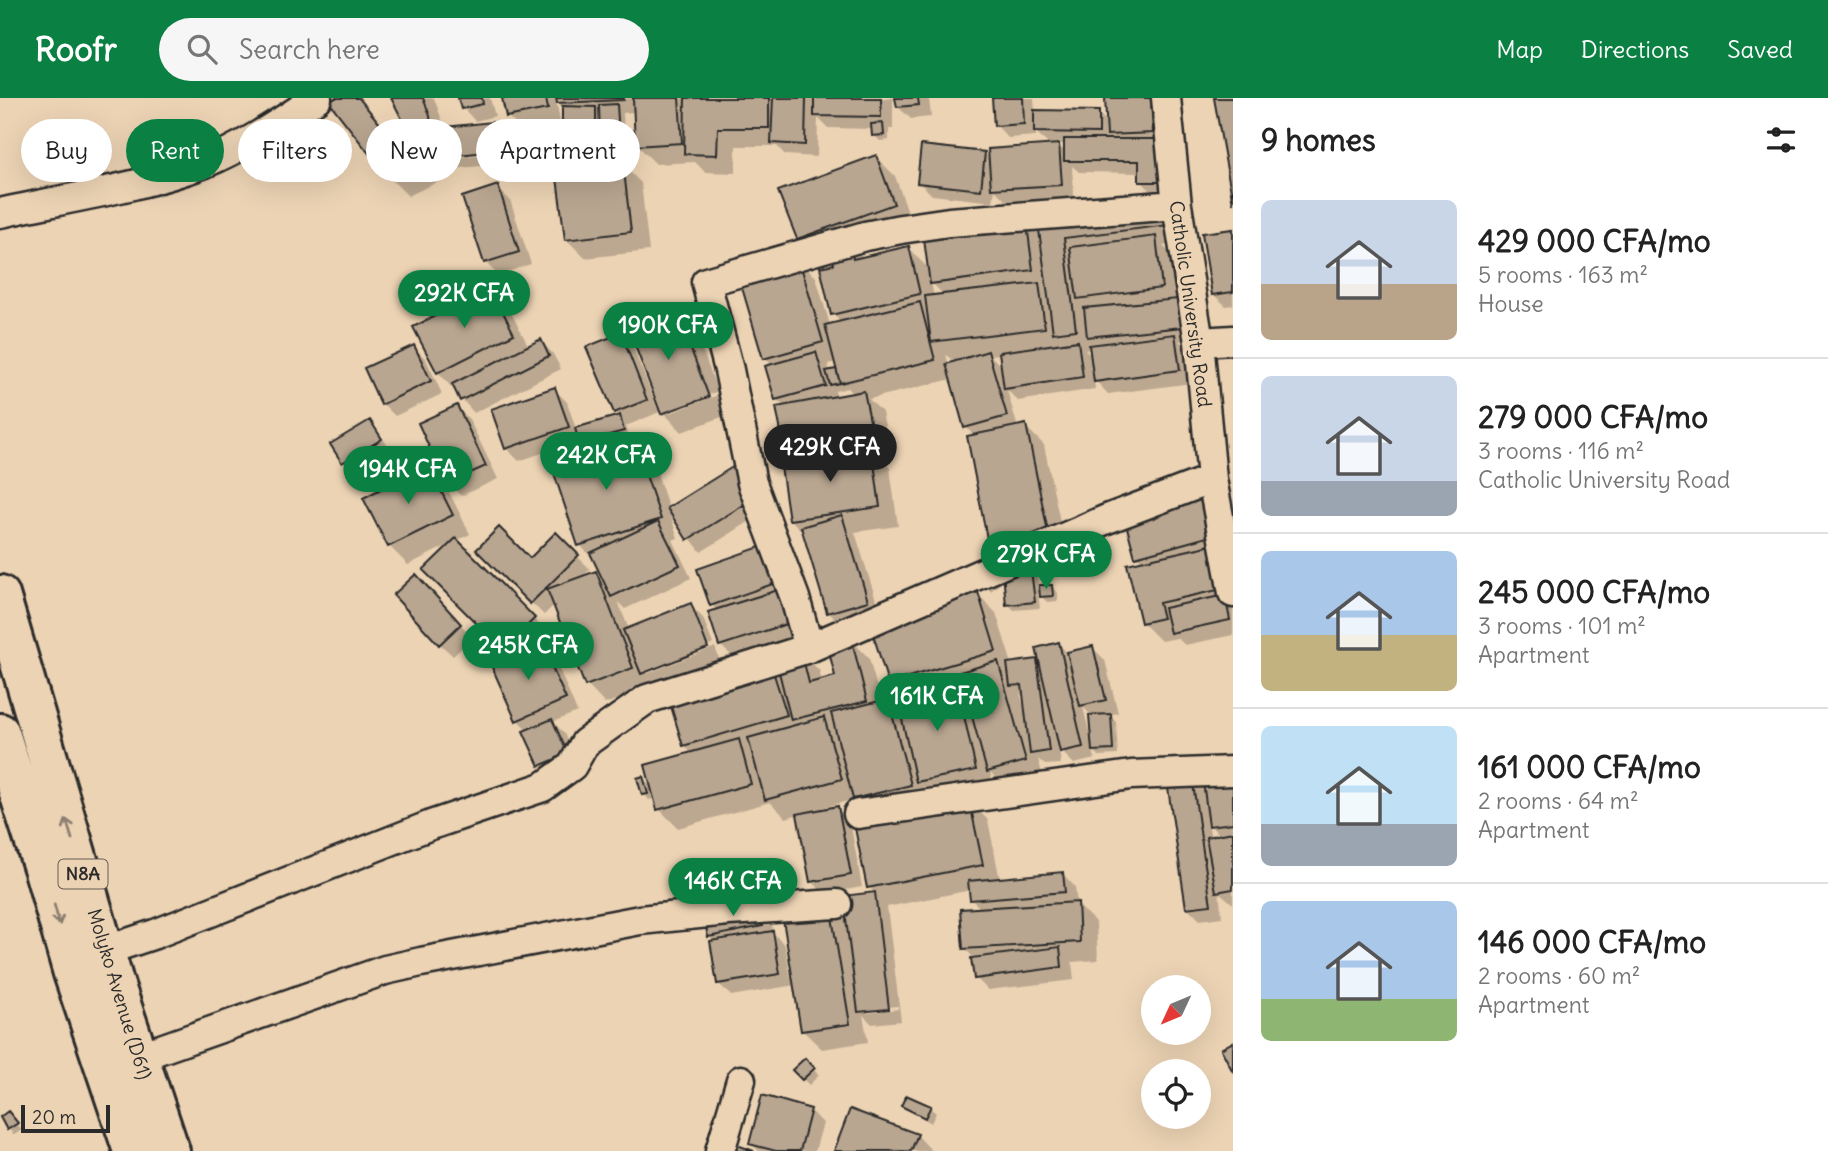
<!DOCTYPE html>
<html lang="en">
<head>
<meta charset="utf-8">
<style>
	body { margin:0; font-family:Delius,sans-serif; background:#f6f6f6; color:#222; height:100vh; display:flex; flex-direction:column; font-size:26px; white-space:nowrap }
	* { box-sizing:border-box; margin:0 }
	p { font-size:23px; color:#767676 }
	.icon { flex:none; width:38px; height:38px; fill:none; stroke:currentColor; stroke-width:2; stroke-linecap:round; stroke-linejoin:round }
	.map { position:relative; flex:1; overflow:hidden }
	.drawer { display:flex; flex-direction:column; background:#fff; width:595px }
	.drawer>* { flex:none }
	.hud { position:absolute; left:21px; top:21px; width:665px; height:63px; display:flex; gap:14px }
	.needle { width:46px; rotate:226deg }
	.buttons { position:absolute; left:1141px; top:877px; display:grid; gap:14px }
	.buttons a { display:grid; place-items:center; width:70px; height:70px; border-radius:50%; background:#fff; box-shadow:0 7px 28px #0002; font-size:35px }
	.scale { position:absolute; left:21px; bottom:18px; width:89px; box-sizing:border-box; padding-left:7px; border:4px solid #2b2b2b; border-top:0; font-size:19px; line-height:24px; white-space:nowrap; color:#2b2b2b; -webkit-text-stroke:5px #ecd3b4; paint-order:stroke }
	.price { position:absolute; translate:-50% -60px; padding:0 16px; border-radius:24px; background:#0b8043; color:#fff; font-size:23px; line-height:46px; filter:drop-shadow(0 2px 4px #0008) }
	.price::after { content:''; position:absolute; left:50%; top:42px; width:21px; height:16px; margin-left:-10px; background:inherit; clip-path:polygon(0 0,100% 0,50% 100%) }
	.price.current { background:#222; color:#fff }
	ul { padding:0; list-style:none }
	li { display:flex; align-items:center; gap:21px; height:175px; padding:0 28px }
	li+li { border-top:2px solid #e0e0e0 }
	li span { display:grid; place-items:center; flex:none; width:196px; height:140px; border-radius:10px; color:#555 }
	li>.icon { margin-inline-start:auto }
	span .icon { width:84px; height:84px; fill:#fffc; stroke-width:1 }
	li b { font-size:30px }
	h2 { display:flex; justify-content:space-between; align-items:center; height:84px; padding:0 28px; font-size:30px }
	.chip { padding:0 24px; border-radius:32px; background:#fff; box-shadow:0 7px 28px #0002; font-size:24px; line-height:63px }
	.chip.current { background:#0b8043; color:#fff }
	header { display:flex; align-items:center; gap:42px; box-sizing:border-box; height:98px; padding:0 35px; background:#0b8043; color:#fff }
	header strong { font-size:33px }
	nav { display:flex; gap:38px; margin-inline-start:auto; font-size:24px }
	.search { width:490px; height:63px; background:#f6f6f6; display:flex; align-items:center; gap:18px; box-sizing:border-box; padding:0 24px; border-radius:38px; color:#767676; font-size:26px }
	main { display:flex; flex:1; min-height:0 }
	.map>svg:first-child { display:block }
</style>
</head>
<body>
<header>
<strong>Roofr</strong>
<div class="search"><svg class="icon" aria-label="search" viewBox="0 0 24 24"><circle cx="10" cy="10" r="6"/><path d="M15 15l6 6"/></svg>Search here</div>
<nav><a>Map</a><a>Directions</a><a>Saved</a></nav>
</header>
<main>
<div class="map">
<svg width="1233" height="1053" viewBox="0 0 1233 1053">
	<rect width="100%" height="100%" fill="#ecd3b4"/>
	<filter id="ink" filterUnits="userSpaceOnUse"><feTurbulence type="fractalNoise" baseFrequency=".0143" numOctaves="2"/><feDisplacementMap in="SourceGraphic" scale="14" xChannelSelector="R" yChannelSelector="G"/><feConvolveMatrix kernelMatrix="1 2 1 2 8 2 1 2 1" color-interpolation-filters="sRGB"/></filter>
	<g filter="url(#ink)">
		<!-- shadow -->
		<path fill="#0003" fill-rule="evenodd" d="M337,0H359L400,48L416,43L393,0H434L445,31L492,26L504,38L508,65L452,71V77L408,98L389,79ZM504,51L505,54L450,60V56Z
			M460,0H490L495,18L475,23L463,10Z
			M504,0H893V31H889V42L880,43L874,37L873,31L828,30L818,20L817,59L785,57L777,48H736V75L705,74L695,64L656,66L637,47L635,14L623,15L624,45H608L602,34L588,33L595,40L594,48L573,47L567,41L569,33L564,27V10L556,1L560,24L520,30L507,18Z
			M897,0H929L931,19L911,21L898,9Z
			M994,0H1034L1035,14L1098,15L1108,25L1107,0H1162L1195,144L1163,148L1174,159L1203,240L1179,243L1187,250L1192,285L1108,296L1094,281L1095,291L1018,303L1007,292L1018,330L1025,328L1044,347L1066,452L1008,464L989,445L974,338L966,329L952,281L869,301L882,314L891,357L879,359L890,370L898,428L855,434L880,515L841,526L828,514L805,436L790,421L795,362L787,354L785,309L776,301L772,267L765,260L797,160L816,179L830,227L841,225L833,216L837,167L834,153L817,159L798,140L876,59L895,78L912,125L851,147L864,160L908,150L930,172L1025,121L1041,137L1154,96L1141,83V75L1079,74L1072,68L1074,99L1006,103L995,92L993,104L932,97L919,84L984,55L991,62L1050,48L1036,34V38L1008,40L996,27ZM1057,46H1066V55ZM931,184L936,189L944,198L934,199ZM1091,251L1092,259L1085,252ZM1001,256L1003,270L990,257ZM946,257L952,262H964L949,267ZM836,264L840,278L835,273L830,274L828,266ZM847,290L854,297L837,300L835,293Z
			M622,66L641,85L649,153L585,160L566,141Z
			M497,89L510,102L531,166L498,177L485,164Z
			M1233,133V207L1226,208L1213,196L1204,137Z
			M490,192L509,211L529,249L541,243L553,256L561,271L474,315L438,274Z
			M676,214L695,233L727,317L682,334L662,313L626,328L629,339L586,350L580,342L519,363L506,350L554,291L567,304L576,331L620,319L616,314L620,237L633,250L657,309L660,308ZM716,294L718,297L670,315V311Z
			M413,249L426,261L442,296L395,318L383,306Z
			M457,309L469,321L498,381L461,398L448,385L420,325Z
			M370,324L393,354L356,377L333,347Z
			M633,341L652,360L669,411L739,367L771,410L701,454L669,413L678,440L673,442L691,480L625,511L618,504L629,531L690,507L703,520L713,546L646,572V576L715,549L720,563L655,588L648,581L651,589L605,606L587,587L555,506L544,517L478,452L530,463L556,437L590,471L581,480L595,475L606,485L596,464L580,447Z
			M427,370L446,388L470,436L456,443L553,540L543,549L554,559L577,614L553,624L564,635L579,669L554,680L541,667L526,634L528,633L518,622L513,559L426,472L452,445L408,467L389,448Z
			M1175,399L1233,465V537L1185,547L1177,540L1161,543L1142,524L1143,464L1137,458Z
			M773,446L809,500L819,531L733,559L720,547L718,513L712,507Z
			M992,470L1003,483L991,493L986,488Z
			M1031,474L1037,480L1038,489H1052L1058,495V503L1047,504L1038,495L1040,510L1014,512L1008,506Z
			M429,491L473,540L453,558L440,546Z
			M978,496L996,515L1012,566L1037,563L1042,568L1059,546L1068,556L1093,550L1105,562L1118,615L1109,617L1116,624L1118,657L1099,658L1093,652L1095,661L1074,666L1059,651L1061,666L1045,667L1038,661L1044,682L1008,692L990,674L994,690L936,702L925,691L929,706L875,720L855,701L822,710V713L837,710L850,723L862,789L824,796L812,783L799,716L786,720L770,704L678,730L659,711L656,700L649,702L644,696L643,680L653,690L692,656L684,647L770,566L782,579L800,554L819,572L822,584L838,580L850,541L869,560L881,605L888,603L903,618L905,599L890,584ZM965,586L969,600L957,588ZM1020,595L1024,600L1027,614H1025ZM1083,609L1091,617L1093,642H1091Z
			M1233,667V806L1219,794L1222,819L1200,822L1187,809L1167,671ZM1208,725L1221,738L1211,740Z
			M969,703L988,722L1000,782L1063,776L1075,789L1077,806L1096,825L1098,862L1072,864L1074,882L988,892L976,880L975,861L964,850L982,812L972,802L971,792L887,809L901,923L872,926L863,917L868,944L822,951L803,933L795,887L731,898L718,885L715,844L710,839L769,815L774,836L785,847L790,878H794L829,803L848,822L845,800L876,796L869,789ZM898,908V911L868,915V911Z
			M805,963L819,977L809,987L794,972Z
			M903,1008L930,1010L936,1015L931,1025Z
			M810,1012L823,1025L815,1053H759L751,1045Z
			M8,1015L22,1032L14,1037L0,1020Z
			M917,1037L932,1053H836Z"/>
		<!-- building -->
		<path fill="#b9a691" stroke="#2b2b2b" stroke-width="2" d="M335,0H359L397,47L413,42L391,0H423L430,18L434,58L388,80L330,5Z
			M458,0H482L483,6L461,11Z
			M502,0H546L548,11L506,19Z
			M556,0H624V2L557,5Z
			M633,0H679L682,45L635,48Z
			M685,0H769V30H718L717,57L684,56Z
			M773,0H806L805,47L771,45Z
			M814,0H881V19L814,18Z
			M895,0H918L919,7L897,9Z
			M992,0H1023L1024,26L994,28Z
			M1105,0H1151L1153,35L1107,37Z
			M1214,0H1233V105Z
			M617,6L619,39L600,40L599,7Z
			M562,8L596,9V28H562Z
			M1034,12L1099,13V35L1034,34Z
			M492,24L496,53L439,59L436,30Z
			M883,25L884,37L872,38L871,26Z
			M565,31L589,32V43L565,42Z
			M1064,41H1168L1169,84H1139V63H1064Z
			M1059,46L1062,87L991,91L988,51Z
			M921,47L985,54L981,92L917,85Z
			M876,57L894,106L797,141L778,93Z
			M623,64L631,134L565,142L556,72Z
			M498,87L519,154L484,165L462,99Z
			M1173,92L1177,126L1064,140L1076,232L1053,235L1036,110Z
			M1026,119L1033,172L930,186L923,134Z
			M1233,131V194L1212,197L1202,135Z
			M1156,138L1162,190L1077,201L1070,149Z
			M848,141L853,161L909,148L920,196L831,217L820,169L834,166L830,146Z
			M798,158L823,244L763,261L738,176Z
			M1039,185L1045,230L931,244L925,198Z
			M491,190L514,236L437,275L413,229Z
			M1188,200L1192,228L1087,239L1084,210Z
			M920,204L935,262L840,285L825,227Z
			M676,212L709,299L661,316L628,229Z
			M621,235L647,302L614,315L586,249Z
			M1175,236L1180,272L1094,284L1089,247Z
			M541,241L549,258L460,303L452,286Z
			M1078,243L1083,279L1004,291L999,254Z
			M414,247L431,283L381,307L364,270Z
			M988,253L1007,318L964,330L946,266Z
			M816,254L826,288L775,302L765,268Z
			M836,271L840,285L830,287L826,273Z
			M555,289L569,329L505,351L491,311Z
			M864,293L873,338L785,354L776,309Z
			M457,307L486,368L446,386L418,325Z
			M620,317L624,333L579,345L575,330Z
			M370,322L382,341L342,365L330,346Z
			M1026,326L1048,434L988,446L967,338Z
			M633,339L661,421L578,448L551,366Z
			M872,350L880,409L789,422L780,362Z
			M739,365L760,397L687,442L667,410Z
			M428,367L453,417L388,449L363,400Z
			M1208,382L1222,435L1135,459L1122,411Z
			M842,417L868,503L827,515L801,429Z
			M658,423L680,467L611,499L590,455Z
			M499,429L530,460L556,434L579,457L530,506L476,452Z
			M456,440L535,520L503,552L423,472Z
			M774,444L787,481L710,508L697,471Z
			M1216,446L1227,490L1159,505L1163,520L1141,525L1127,466Z
			M1031,472L1035,504L1006,507L1003,475Z
			M596,473L633,570L585,588L547,491Z
			M416,476L461,526L439,547L393,497Z
			M797,486L808,519L719,548L708,514Z
			M1039,487H1052L1053,498L1040,499Z
			M978,494L996,553L888,585L870,526Z
			M1225,497L1230,522L1170,535L1164,510Z
			M691,505L708,550L641,576L623,532Z
			M851,539L867,603L791,622L775,558L801,552L809,585L835,578L827,545Z
			M1059,544L1083,649L1060,654L1036,550Z
			M541,545L566,601L516,623L491,567Z
			M1093,548L1106,602L1080,608L1067,554Z
			M1037,561L1049,653L1030,656L1022,587L1010,588L1007,565Z
			M998,563L1026,663L987,674L960,574Z
			M770,564L787,617L683,648L667,595Z
			M957,586L976,672L916,684L897,599Z
			M888,601L911,687L853,701L831,615Z
			M1111,616L1113,652L1092,653L1089,617Z
			M824,619L842,681L765,702L748,640Z
			M552,621L568,656L539,668L523,633Z
			M739,641L751,686L657,712L645,667Z
			M1233,665V725L1209,728L1201,669Z
			M1190,666L1211,807L1186,810L1165,670Z
			M643,678L648,696L642,697L637,680Z
			M969,701L983,767L867,790L854,725Z
			M838,708L851,777L810,784L797,716Z
			M1233,734V791L1216,794L1206,739Z
			M1063,774L1065,794L970,802L968,783Z
			M875,794L889,911L858,914L843,798Z
			M757,800L763,828L708,839L702,811Z
			M829,801L850,926L801,933L781,809Z
			M1078,804L1080,844L963,851L960,811Z
			M773,833L780,876L717,886L710,843Z
			M1060,849L1062,869L974,881L971,860Z
			M1233,944V974L1221,951Z
			M805,960L815,970L802,982L792,972Z
			M762,997L811,1011L800,1053H776L749,1046Z
			M906,997L931,1008L925,1020L901,1008Z
			M850,1011L918,1036L911,1053H834Z
			M8,1013L18,1025L7,1032L0,1019Z
			M737,1047L754,1053H735Z"/>
		<g fill="none" stroke-linecap="round" stroke-linejoin="round">
			<defs>
				<path id="street" d="M1166,0L1177,107L1199,244L1212,381L1233,495
					M0,115C67,100 140,90 205,65C244,49 282,23 317,0
					M1199,244L1233,242
					M809,550L1107,421L1212,381
					M858,716L1131,677L1233,673
					M107,852L155,836L431,727L543,689L572,668L585,645L647,601L809,550L795,500L752,385L729,272L706,184L865,138L901,131L949,124L1177,107
					M138,955L158,952L385,872L421,864L640,822L728,813L837,806
					M720,1053L741,982"/>
				<path id="highway" d="M0,497L115,888L170,1053
					M0,635L45,776L73,875L133,1053"/>
			</defs>
			<!-- street casing -->
			<use href="#street" stroke="#2b2b2b" stroke-width="33"/>
			<!-- highway casing -->
			<use href="#highway" stroke="#2b2b2b" stroke-width="44"/>
			<!-- street -->
			<use href="#street" stroke="#ecd3b4" stroke-width="28"/>
			<!-- highway -->
			<use href="#highway" stroke="#ecd3b4" stroke-width="38"/>
		</g>
		<!-- one-way arrows -->
		<defs><path id="oneway-shaft" d="M-6 0H5M1.5-3L5.5 0L1.5 3" fill="none" stroke-width="1.6" stroke-linecap="round" stroke-linejoin="round" transform="scale(1.75)"/></defs>
		<g stroke="#8c7f70">
			<use href="#oneway-shaft" transform="translate(69 731) rotate(-107)"/>
			<use href="#oneway-shaft" transform="translate(57 817) rotate(75)"/>
		</g>
	</g>
	<g text-anchor="middle" stroke-width="7" stroke-linejoin="round" paint-order="stroke">
		<!-- shield labels -->
		<rect fill="#ecd3b4" stroke="#655d54" stroke-width="2" x="58.5" y="761.5" width="49" height="29" rx="5"/>
		<g font-size="18" font-weight="bold" fill="#2b2b2b">
			<text x="83" y="782">N8A</text>
		</g>
		<!-- street labels -->
		<g font-size="19" fill="#2b2b2b" stroke="#ecd3b4">
			<text transform="translate(1191 206) rotate(82)" y="7">Catholic University Road</text>
			<text transform="translate(120 896) rotate(73)" y="7">Molyko Avenue (D61)</text>
		</g>
	</g>
</svg>
<div class="buttons">
<a><svg class="needle" viewBox="-14 -14 28 28"><path d="M0-13l5 13h-10z" fill="#e53935"/><path d="M0 13l5-13h-10z" fill="#767676"/></svg></a>
<a><svg class="icon" aria-label="locate" viewBox="0 0 24 24"><circle cx="12" cy="12" r="6"/><path d="M12 2v4M12 18v4M2 12h4M18 12h4"/></svg></a>
</div>
<div class="scale">20 m</div>
<b class="price" style="left:464px;top:232px">292K CFA</b>
<b class="price" style="left:668px;top:264px">190K CFA</b>
<b class="price current" style="left:830px;top:386px">429K CFA</b>
<b class="price" style="left:606px;top:394px">242K CFA</b>
<b class="price" style="left:408px;top:408px">194K CFA</b>
<b class="price" style="left:1046px;top:493px">279K CFA</b>
<b class="price" style="left:528px;top:584px">245K CFA</b>
<b class="price" style="left:937px;top:635px">161K CFA</b>
<b class="price" style="left:733px;top:820px">146K CFA</b>
<div class="hud">
<a class="chip">Buy</a>
<a class="chip current">Rent</a>
<a class="chip">Filters</a>
<a class="chip">New</a>
<a class="chip">Apartment</a>
</div>
</div>
<section class="drawer">
<h2>9 homes<svg class="icon" aria-label="filters" viewBox="0 0 24 24"><path d="M4 7h16M4 17h16"/><circle cx="9" cy="7" r="2"/><circle cx="15" cy="17" r="2"/></svg></h2>
<ul>
<li><span style="background:linear-gradient(#c9d6e8 60%,#b9a48a 0)"><svg class="icon" aria-label="home" viewBox="0 0 24 24"><path d="M3 11l9-7 9 7M6 9v11h12V9"/></svg></span><div><b>429 000 CFA/mo</b><p>5 rooms · 163 m²</p><p>House</p></div></li>
<li><span style="background:linear-gradient(#c9d6e8 75%,#9aa5b1 0)"><svg class="icon" aria-label="home" viewBox="0 0 24 24"><path d="M3 11l9-7 9 7M6 9v11h12V9"/></svg></span><div><b>279 000 CFA/mo</b><p>3 rooms · 116 m²</p><p>Catholic University Road</p></div></li>
<li><span style="background:linear-gradient(#a9c7e8 60%,#c2b280 0)"><svg class="icon" aria-label="home" viewBox="0 0 24 24"><path d="M3 11l9-7 9 7M6 9v11h12V9"/></svg></span><div><b>245 000 CFA/mo</b><p>3 rooms · 101 m²</p><p>Apartment</p></div></li>
<li><span style="background:linear-gradient(#bfe0f5 70%,#9aa5b1 0)"><svg class="icon" aria-label="home" viewBox="0 0 24 24"><path d="M3 11l9-7 9 7M6 9v11h12V9"/></svg></span><div><b>161 000 CFA/mo</b><p>2 rooms · 64 m²</p><p>Apartment</p></div></li>
<li><span style="background:linear-gradient(#a9c7e8 70%,#8fb573 0)"><svg class="icon" aria-label="home" viewBox="0 0 24 24"><path d="M3 11l9-7 9 7M6 9v11h12V9"/></svg></span><div><b>146 000 CFA/mo</b><p>2 rooms · 60 m²</p><p>Apartment</p></div></li>
</ul>
</section>
</main>
</body>
</html>
